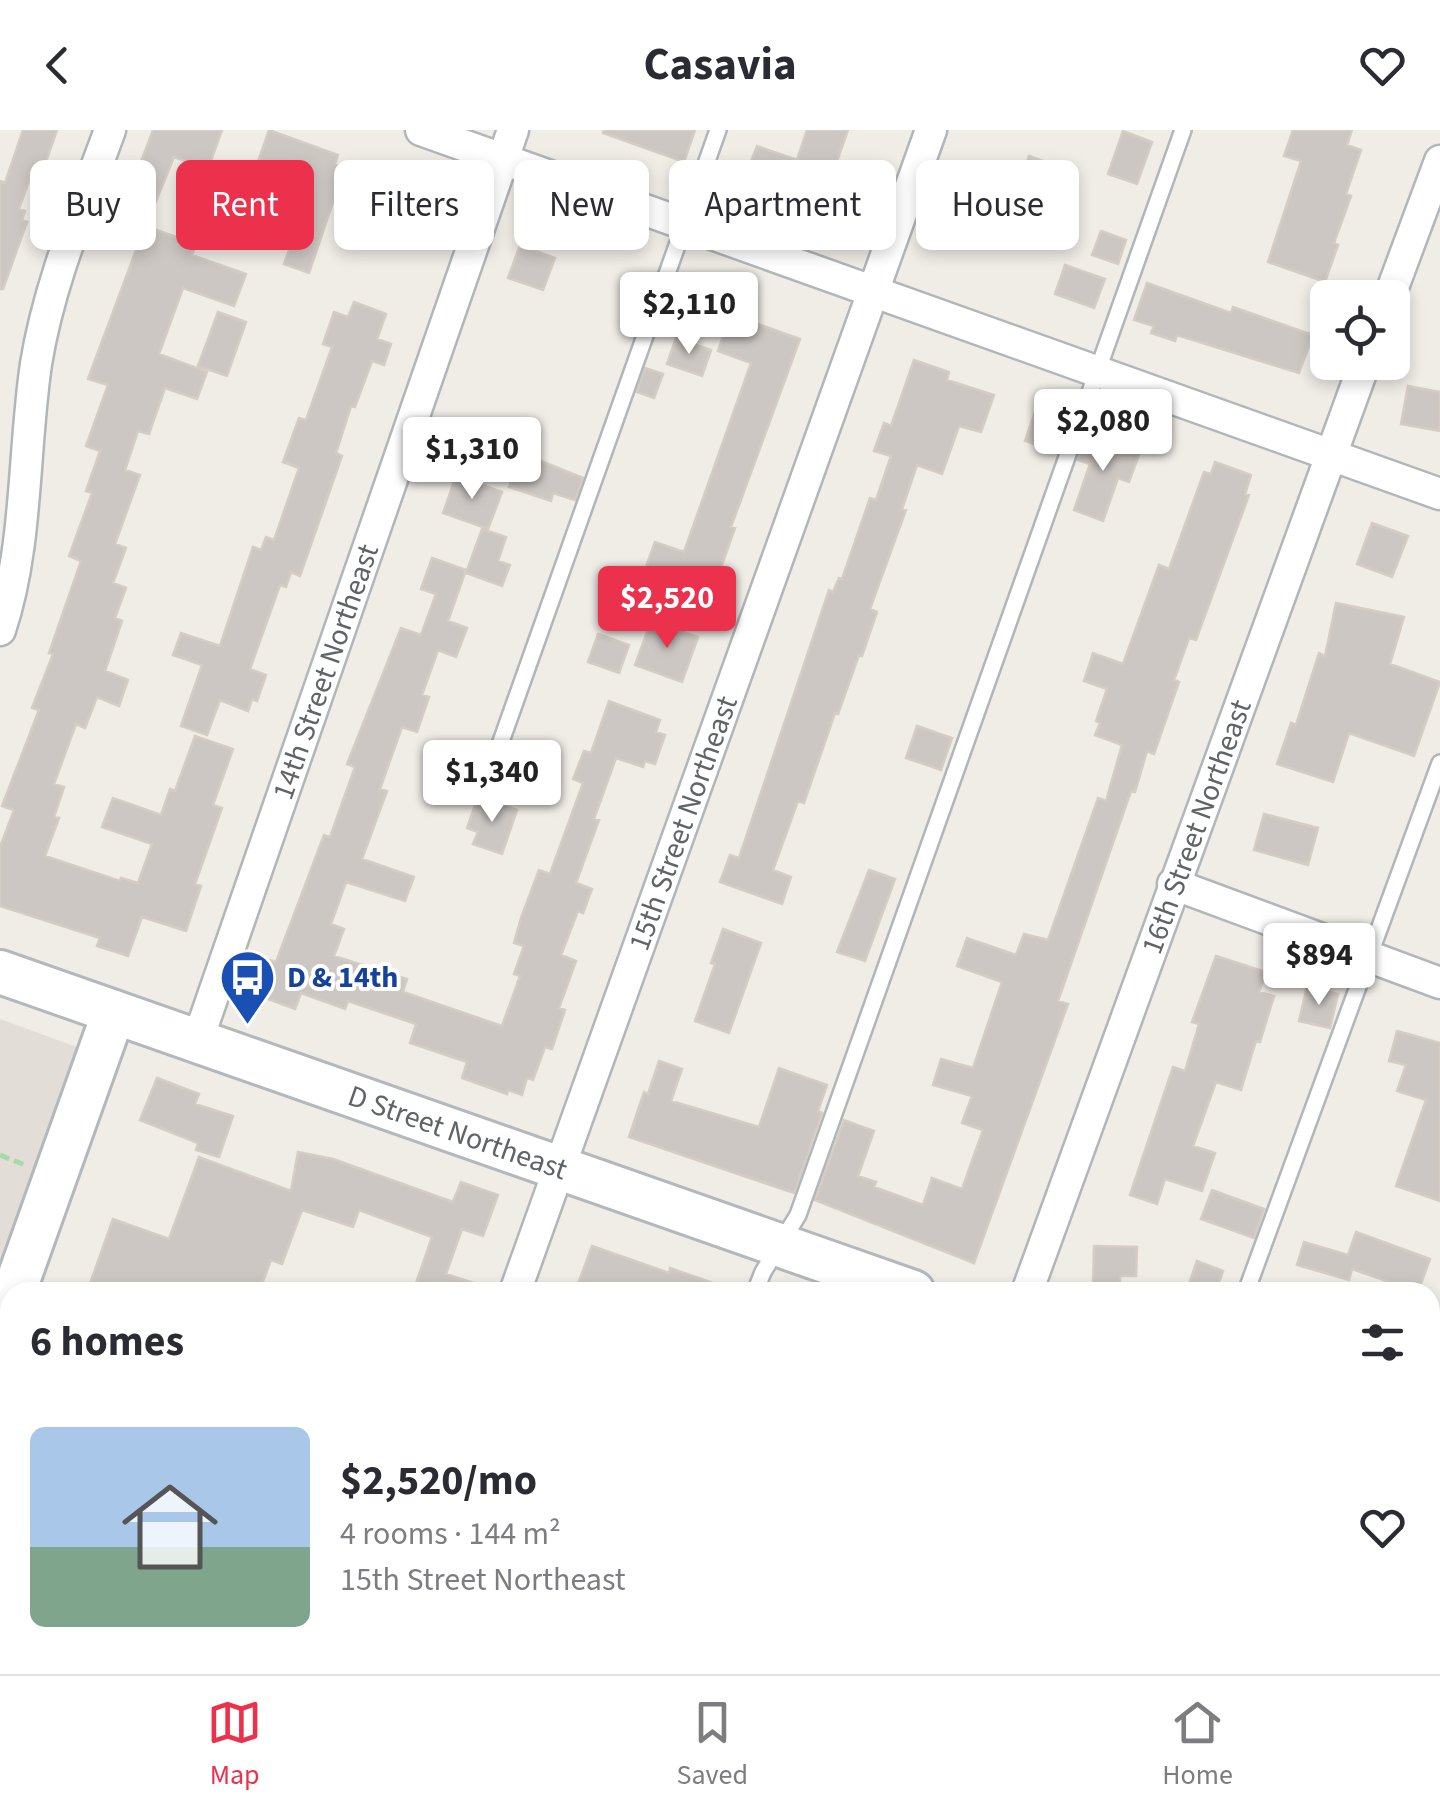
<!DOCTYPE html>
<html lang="en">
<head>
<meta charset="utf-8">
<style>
	body { margin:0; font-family:"Source Sans 3",sans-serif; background:#f7f7f7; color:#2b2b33; height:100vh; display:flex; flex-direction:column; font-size:38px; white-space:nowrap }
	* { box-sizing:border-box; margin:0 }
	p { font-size:32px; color:#7c7c81 }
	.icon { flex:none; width:55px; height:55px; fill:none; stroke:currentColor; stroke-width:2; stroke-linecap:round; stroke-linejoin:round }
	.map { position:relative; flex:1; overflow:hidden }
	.drawer { position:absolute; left:0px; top:1152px; width:1440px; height:392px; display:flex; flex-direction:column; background:#fff; border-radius:30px 30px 0 0; box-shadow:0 5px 15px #0003 }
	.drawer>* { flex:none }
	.guide { position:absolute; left:30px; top:30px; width:1380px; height:90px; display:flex; gap:20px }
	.tools { position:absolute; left:1310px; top:150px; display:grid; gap:20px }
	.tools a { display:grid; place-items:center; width:100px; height:100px; border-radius:15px; background:#fff; box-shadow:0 5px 15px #0003; font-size:50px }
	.price { position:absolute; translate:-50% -85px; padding:0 22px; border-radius:10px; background:#fff; color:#222; font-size:32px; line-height:65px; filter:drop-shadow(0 2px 5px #0008) }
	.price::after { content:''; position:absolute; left:50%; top:60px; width:30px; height:22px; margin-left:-15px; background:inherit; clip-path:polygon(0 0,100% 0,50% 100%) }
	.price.on { background:#eb314b; color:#fff }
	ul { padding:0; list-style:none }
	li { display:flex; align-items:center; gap:30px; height:250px; padding:0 30px }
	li+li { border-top:2px solid #e1e1e2 }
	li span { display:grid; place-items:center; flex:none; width:280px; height:200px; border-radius:15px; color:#555 }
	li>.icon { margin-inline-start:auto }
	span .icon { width:120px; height:120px; fill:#fffc; stroke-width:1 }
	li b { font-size:42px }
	h2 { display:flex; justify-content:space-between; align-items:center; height:120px; padding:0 30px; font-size:42px }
	.pill { padding:0 35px; border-radius:15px; background:#fff; box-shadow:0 5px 15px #0003; font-size:35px; line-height:90px }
	.pill.on { background:#eb314b; color:#fff }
	header { display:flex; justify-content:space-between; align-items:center; height:130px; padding:0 30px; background:#fff; font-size:45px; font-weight:700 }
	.tab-bar { display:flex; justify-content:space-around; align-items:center; height:140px; border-top:2px solid #e1e1e2; background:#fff; font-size:28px; color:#7c7c81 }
	.tab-bar a { display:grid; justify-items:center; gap:5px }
	.tab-bar .on { color:#eb314b }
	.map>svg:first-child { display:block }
</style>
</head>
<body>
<header><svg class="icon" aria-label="back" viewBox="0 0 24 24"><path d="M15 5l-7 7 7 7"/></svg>Casavia<svg class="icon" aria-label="heart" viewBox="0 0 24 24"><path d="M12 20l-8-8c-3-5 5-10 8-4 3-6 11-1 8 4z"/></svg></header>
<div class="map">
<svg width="1440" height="1544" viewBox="0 0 1440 1544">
	<rect width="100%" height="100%" fill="#f0ece6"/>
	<!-- education -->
	<path fill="#e3ddd7" d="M0,889L93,923L0,1170Z"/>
	<!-- building -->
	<path fill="#ccc7c3" stroke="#d5ccc4" stroke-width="2.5" d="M23,0H57L42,43L33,39L19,79L25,81L22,90L27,92L3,159H0V51L5,53Z
		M153,0H222L208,39L174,27L148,91L122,82Z
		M269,0L338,25L335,34L352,40L340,74L333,72L309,143L284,134L308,69L252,49Z
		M604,0H695L684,32L603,3Z
		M807,0H848L829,54L860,65L847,101L793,83L802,58L748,39L757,16L797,30Z
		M1293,0H1352L1347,15L1361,20L1346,64L1351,66L1334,113L1338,115L1325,152L1268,132L1301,31L1284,26Z
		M1123,1L1152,12L1137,54L1108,44Z
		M1029,26L1056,36L1043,72L1016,62Z
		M420,55L458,68L443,111L433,108L430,115L411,108L417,89L409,87Z
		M993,65L1027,77L1015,111L981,99Z
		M145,96L196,114L192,125L246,144L234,176L183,158L159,224L207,242L197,269L165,258L149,304L138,301L125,340L140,345L115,414L126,418L113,453L126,458L115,488L122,491L105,541L128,550L119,576L97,567L85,598L76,594L54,654L64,657L54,687L59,688L45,726L120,751L121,748L138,753L152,714L102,697L113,668L161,685L170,659L175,661L195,606L233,619L213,675L222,678L195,754L201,756L186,801L142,787L128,826L97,816L100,808L0,776V717L14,680L2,676L39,580L32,578L53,524L49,523L81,431L69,426L92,363L86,361L100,321L86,316L108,255L88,249Z
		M1101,101L1126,110L1118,134L1092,125Z
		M520,115L555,128L543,160L508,148Z
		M1065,135L1105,149L1094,178L1055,164Z
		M1147,153L1231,183L1233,177L1313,205L1299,243L1177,205L1175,211L1151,203L1154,196L1134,190Z
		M354,172L386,184L377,209L391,214L384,235L372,231L355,277L351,276L336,323L342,326L300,446L291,442L286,457L280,455L250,539L266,545L257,571L252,569L248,581L220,570L207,605L181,596L202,535L173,525L181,503L220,516L253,417L261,420L266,407L274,410L299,338L283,332L299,288L306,290L332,217L323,214L334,182L348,187Z
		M218,182L246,192L227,246L198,236Z
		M744,189L800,209L731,397L735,398L711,466L679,455L670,479L635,467L655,412L684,422L751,233L718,221L727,194L741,199Z
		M676,208L711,220L702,246L667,234Z
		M914,230L949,242L947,250L994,265L981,302L959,296L942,344L917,335L902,379L906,380L870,479L877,482L862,526L859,525L838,584L835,583L804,673L798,671L773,740L791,747L782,774L720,752L730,725L739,728L829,460L833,462L839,448L842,449L870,368L876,370L891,326L874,321L884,293L891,296Z
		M645,238L663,244L654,268L637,262Z
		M1408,256L1440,262V301L1401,294Z
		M1039,270L1071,282L1057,322L1025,311Z
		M1087,303L1140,322L1129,352L1118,348L1103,391L1074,380L1090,334L1078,330Z
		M521,323L583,348L575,370L553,363L551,371L509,357Z
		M1215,332L1251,345L1245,364L1249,365L1196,510L1189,508L1174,550L1179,552L1154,624L1147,621L1135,662L1131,661L1058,871L1068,874L974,1133L815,1070L844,990L874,1001L858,1046L876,1052L874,1057L923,1075L932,1048L962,1059L983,1000L962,993L972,966L933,955L941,929L973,938L1002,852L957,836L967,808L1016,825L1024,804L1048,810L1098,668L1106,671L1122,615L1095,605L1100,593L1096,591L1107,559L1084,551L1093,523L1123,534L1159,435L1169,439L1204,342L1211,344Z
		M456,346L502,362L488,399L443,383Z
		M1372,393L1408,406L1392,447L1357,434Z
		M482,399L506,407L498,431L510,435L502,456L466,443Z
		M432,428L466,440L448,491L467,498L456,527L438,520L422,565L429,567L417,602L402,597L380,659L387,661L362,729L414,747L405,771L346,752L331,794L344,799L334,826L407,849L403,862L502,896L520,846L514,844L524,816L514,813L521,788L539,740L550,744L583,653L573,649L584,621L591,623L609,571L660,590L656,602L665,605L655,634L645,631L643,637L616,628L594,689L599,690L576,753L592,759L583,783L578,781L561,825L576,831L559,878L565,880L552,919L545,917L533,950L527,948L522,965L508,960L507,964L462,948L467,932L410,913L416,894L348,871L345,879L301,863L295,879L257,865L270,830L276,832L324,705L330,707L355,637L347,634L401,498L421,505L436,464L421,459Z
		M1336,473L1404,487L1390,534L1440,552L1414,626L1349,603L1333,652L1277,634L1291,593L1296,595L1319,523L1325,526Z
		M651,491L698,507L682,552L635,535Z
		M598,504L629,515L619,543L588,532Z
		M917,596L952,608L941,640L906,628Z
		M477,670L487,674L489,670L517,680L502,724L473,714L478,702L467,698Z
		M1264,684L1318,698L1308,735L1254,720Z
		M869,740L895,749L865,831L837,822Z
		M723,799L761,813L729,903L695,891L715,834L711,833Z
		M1216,826L1266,842L1259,862L1274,866L1260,912L1256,911L1241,960L1216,952L1193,1016L1215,1023L1202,1061L1165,1049L1157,1074L1130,1065L1173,937L1185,941L1199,894L1192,892Z
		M1307,857L1338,864L1330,898L1299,891Z
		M1397,901L1440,913V1071L1396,1056L1426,970L1397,961L1406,935L1389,931Z
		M659,931L682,939L671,971L759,997L779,938L827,955L818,981L822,983L794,1063L629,1007L644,962L648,964Z
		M157,948L199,964L195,974L233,986L219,1027L196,1020L198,1013L140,990Z
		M298,1022L333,1029L453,1072L461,1052L498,1065L483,1106L462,1099L446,1144L489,1158L488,1162H413L432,1107L359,1080L353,1097L302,1080L282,1134L271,1130L259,1162H87L113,1089L169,1109L199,1027L291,1061Z
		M1212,1060L1264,1079L1254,1108L1201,1089Z
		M1356,1102L1430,1129L1418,1162L1352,1139L1349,1150L1297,1135L1304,1112L1348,1125Z
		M592,1116L669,1143L670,1138L730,1159L729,1162H575Z
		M1094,1116L1137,1117L1136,1146H1120V1157H1093Z
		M1197,1131L1223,1141L1216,1162H1186Z"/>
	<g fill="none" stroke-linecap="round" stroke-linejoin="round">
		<defs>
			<path id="lane" d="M492,637L718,0
				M755,1162L763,1142L798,1085L1183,0
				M1246,1162L1440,633
				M0,1278L10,1282
				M132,1544L136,1535
				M1113,1544L1116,1535"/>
			<g id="street">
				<path d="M421,0L1440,364"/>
				<path d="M1389,168L1440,31"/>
				<path d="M0,500C28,416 23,322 36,234C49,153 82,77 110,0"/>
				<path d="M1173,754L1440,853"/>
				<path id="s1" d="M197,912L513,0"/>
				<path id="s2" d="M515,1162L931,0"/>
				<path id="s3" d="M1027,1162L1365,232"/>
				<path d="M636,1535L662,1544"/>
				<path d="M381,1544L384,1535"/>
				<path d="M885,1544L889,1535"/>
			</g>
			<g id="secondary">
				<path id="s4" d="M0,842L913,1162"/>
				<path d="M14,1162L114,882"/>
				<path d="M0,1202L10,1174"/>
				<path d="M1430,1291L1440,1263"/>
				<path d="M1430,1348L1440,1352"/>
				<path d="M1340,1544L1344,1535"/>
			</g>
		</defs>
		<!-- lane casing -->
		<use href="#lane" stroke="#b1b6b9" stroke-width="20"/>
		<!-- street casing -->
		<use href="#street" stroke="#b1b6b9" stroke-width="35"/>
		<!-- secondary casing -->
		<use href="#secondary" stroke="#b2b8bb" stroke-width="48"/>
		<!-- path -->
		<path stroke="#a6daa8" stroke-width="5" stroke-dasharray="10 5" stroke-linecap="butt" d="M0,1025L25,1035"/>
		<!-- lane -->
		<use href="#lane" stroke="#fff" stroke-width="15"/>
		<!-- street -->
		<use href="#street" stroke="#fff" stroke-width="30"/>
		<!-- secondary -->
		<use href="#secondary" stroke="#fff" stroke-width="42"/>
	</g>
	<!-- icons -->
	<defs>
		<symbol id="bus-pin" viewBox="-11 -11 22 30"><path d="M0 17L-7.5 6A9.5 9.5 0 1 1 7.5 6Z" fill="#1a4fb4" stroke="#fff"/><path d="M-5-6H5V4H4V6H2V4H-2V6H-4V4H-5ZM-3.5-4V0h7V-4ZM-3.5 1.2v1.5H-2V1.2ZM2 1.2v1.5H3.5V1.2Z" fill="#fff"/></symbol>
	</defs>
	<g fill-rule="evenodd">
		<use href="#bus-pin" x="216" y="816" width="63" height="86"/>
	</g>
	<g text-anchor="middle" stroke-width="8" stroke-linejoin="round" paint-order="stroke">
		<!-- street labels -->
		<g font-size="30" fill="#5e6467" stroke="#fff">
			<text dy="10" stroke="none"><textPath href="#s1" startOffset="392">14th Street Northeast</textPath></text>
			<text dy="10" stroke="none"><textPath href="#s2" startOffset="498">15th Street Northeast</textPath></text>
			<text dy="10" stroke="none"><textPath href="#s3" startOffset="495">16th Street Northeast</textPath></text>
			<text dy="10" stroke="none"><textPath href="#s4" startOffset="485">D Street Northeast</textPath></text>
		</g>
		<!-- transit labels -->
		<g font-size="30" font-weight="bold" fill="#164399" stroke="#fff" text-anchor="start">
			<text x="287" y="857">D &amp; 14th</text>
		</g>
	</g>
</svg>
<div class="tools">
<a><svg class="icon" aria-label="locate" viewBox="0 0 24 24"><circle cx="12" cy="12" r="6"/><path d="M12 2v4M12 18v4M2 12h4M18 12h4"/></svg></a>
</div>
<b class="price" style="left:689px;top:227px">$2,110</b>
<b class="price" style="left:1103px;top:344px">$2,080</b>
<b class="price" style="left:472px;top:372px">$1,310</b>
<b class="price on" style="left:667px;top:521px">$2,520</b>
<b class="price" style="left:492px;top:695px">$1,340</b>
<b class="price" style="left:1319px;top:878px">$894</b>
<div class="guide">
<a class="pill">Buy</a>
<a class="pill on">Rent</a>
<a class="pill">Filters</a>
<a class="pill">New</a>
<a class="pill">Apartment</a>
<a class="pill">House</a>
</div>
<section class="drawer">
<h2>6 homes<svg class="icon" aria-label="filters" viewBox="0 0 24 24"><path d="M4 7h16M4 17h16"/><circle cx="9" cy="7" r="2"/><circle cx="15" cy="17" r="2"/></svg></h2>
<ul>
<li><span style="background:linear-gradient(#a9c7e8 60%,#7fa58c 0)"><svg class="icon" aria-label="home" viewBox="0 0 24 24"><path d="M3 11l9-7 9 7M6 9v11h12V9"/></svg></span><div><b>$2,520/mo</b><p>4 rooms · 144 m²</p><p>15th Street Northeast</p></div><svg class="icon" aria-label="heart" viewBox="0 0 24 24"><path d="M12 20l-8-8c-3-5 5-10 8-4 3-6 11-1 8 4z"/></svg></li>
</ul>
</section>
</div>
<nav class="tab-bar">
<a class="on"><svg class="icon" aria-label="map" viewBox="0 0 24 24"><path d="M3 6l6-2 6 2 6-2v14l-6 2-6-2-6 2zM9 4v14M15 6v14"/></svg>Map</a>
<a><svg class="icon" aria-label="saved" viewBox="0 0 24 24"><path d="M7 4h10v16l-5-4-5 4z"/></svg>Saved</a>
<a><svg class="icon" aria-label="home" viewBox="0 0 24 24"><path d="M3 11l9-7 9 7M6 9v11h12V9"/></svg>Home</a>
</nav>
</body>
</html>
